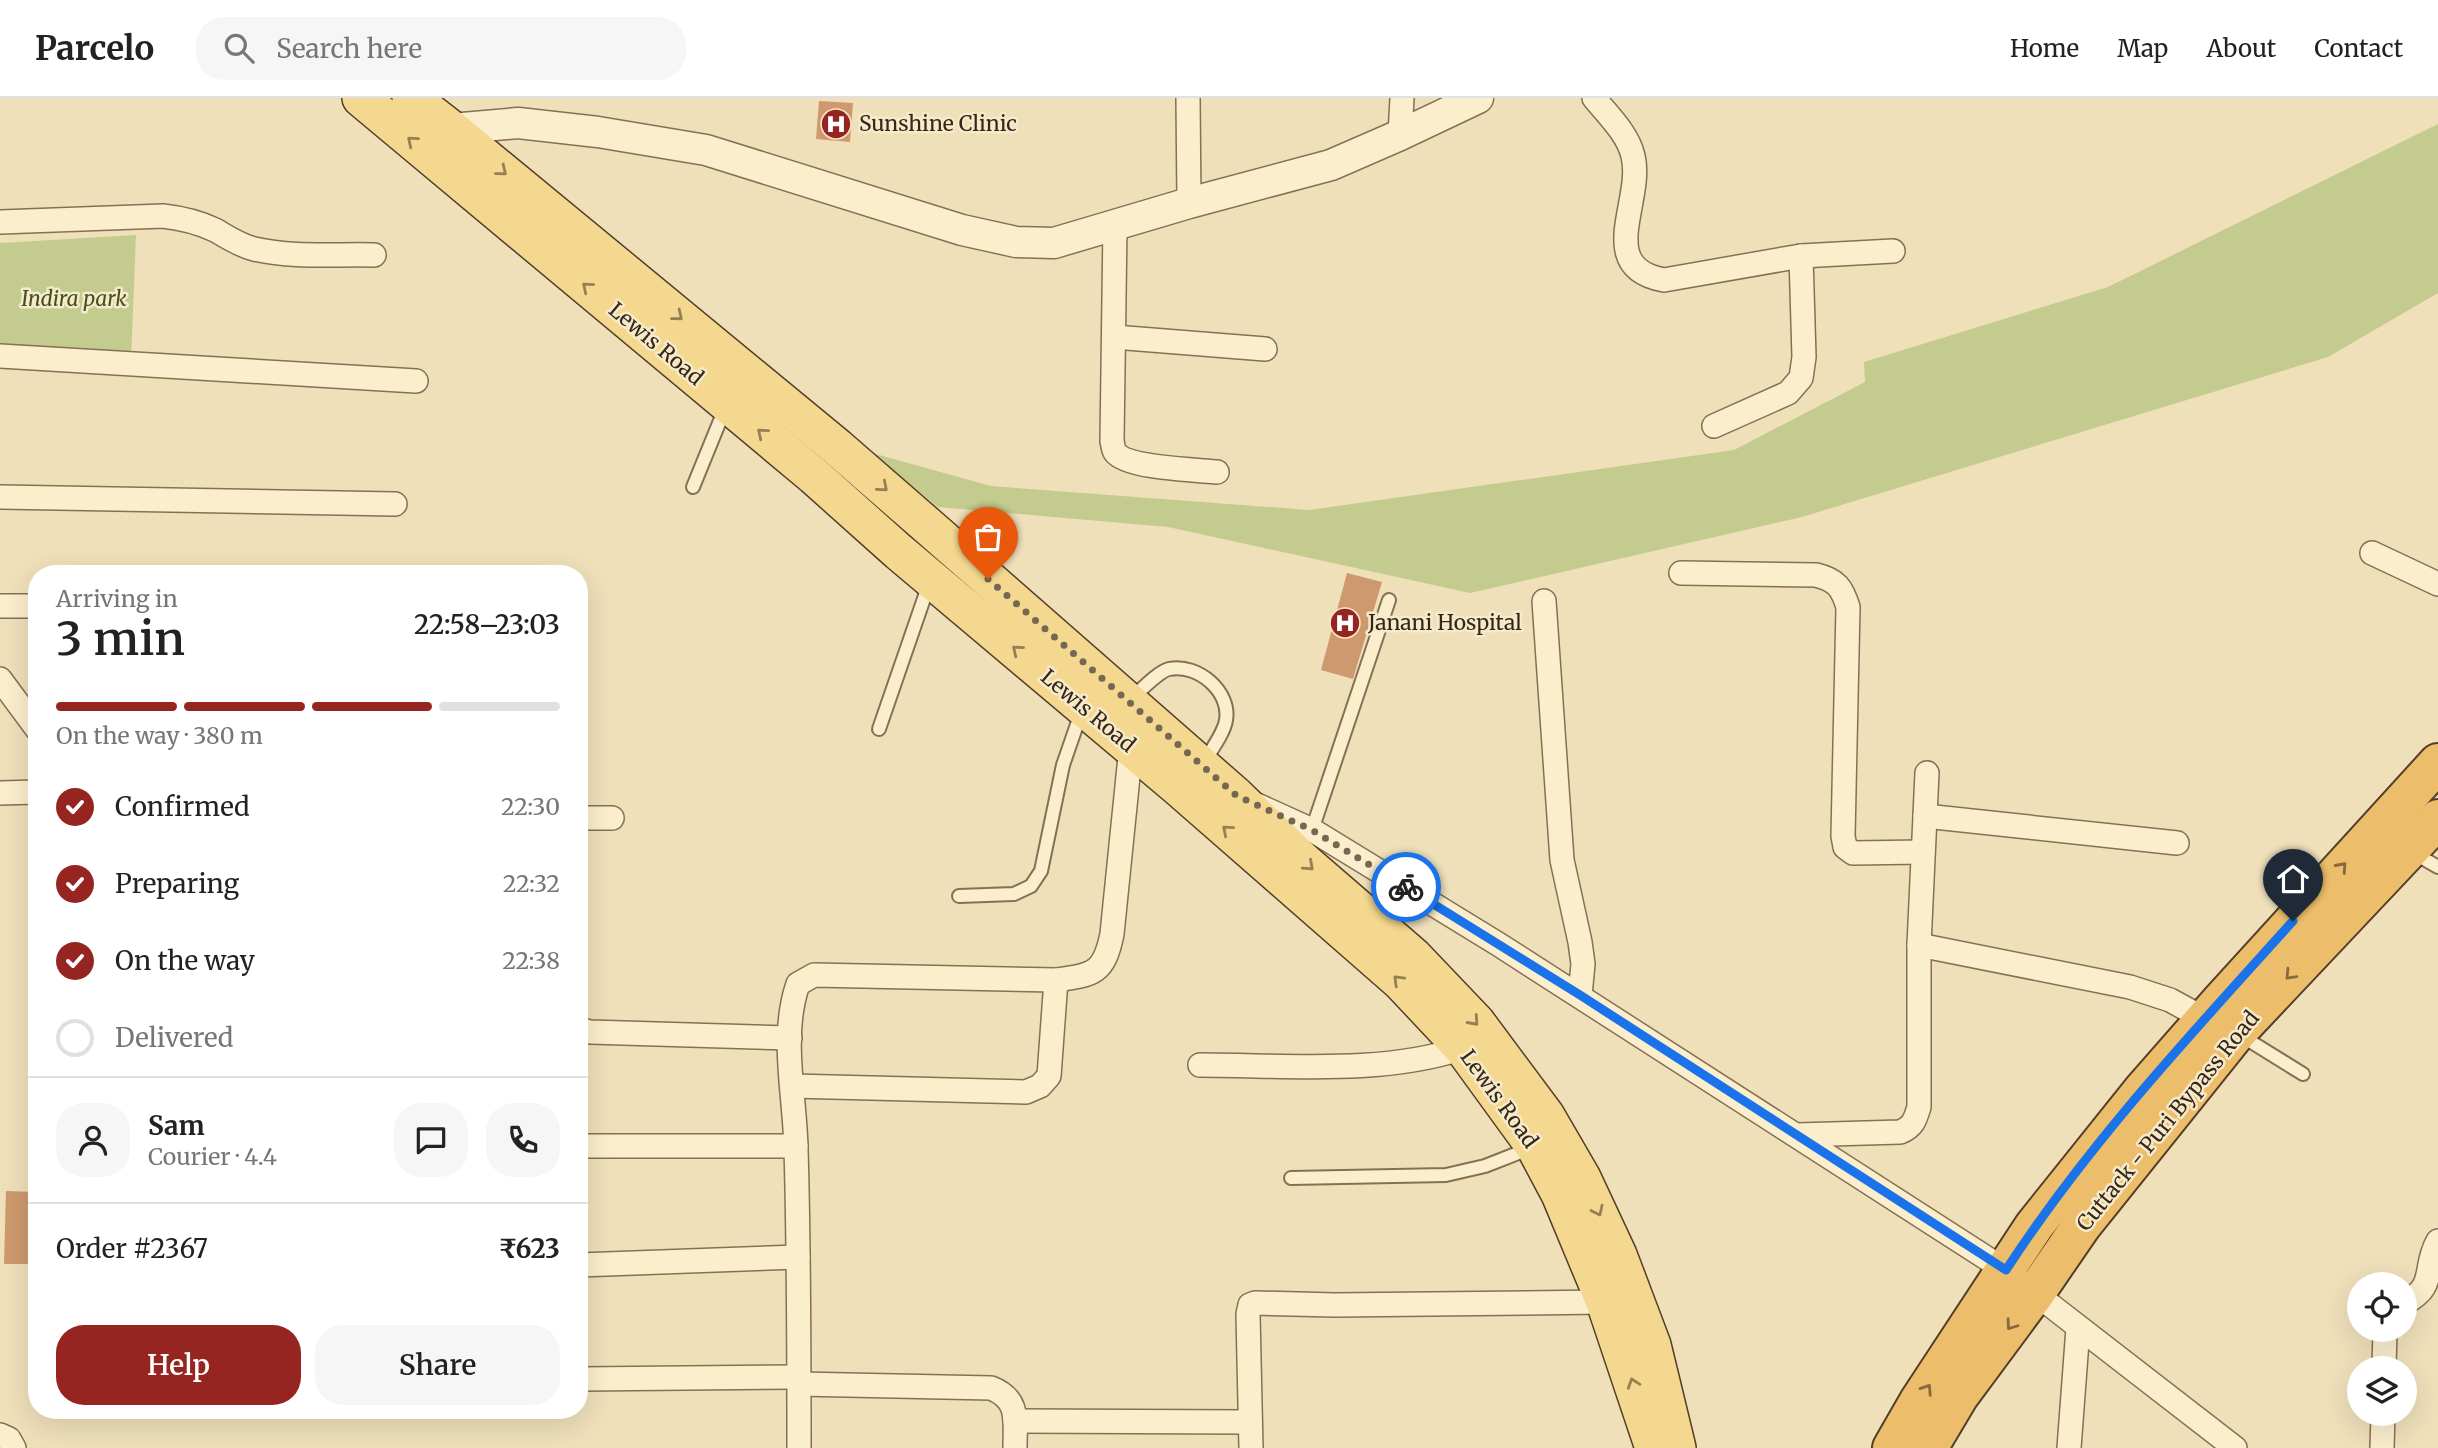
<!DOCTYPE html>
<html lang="en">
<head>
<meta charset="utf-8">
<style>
  body { margin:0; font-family:Merriweather,serif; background:#f6f6f6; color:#222; height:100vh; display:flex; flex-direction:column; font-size:26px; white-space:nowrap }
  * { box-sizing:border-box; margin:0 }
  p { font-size:23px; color:#767676 }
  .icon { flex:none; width:38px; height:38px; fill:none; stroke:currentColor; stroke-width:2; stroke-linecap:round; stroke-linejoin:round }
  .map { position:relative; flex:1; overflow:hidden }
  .sheet { position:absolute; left:28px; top:467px; width:560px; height:854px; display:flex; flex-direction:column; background:#fff; border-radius:28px; box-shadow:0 7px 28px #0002 }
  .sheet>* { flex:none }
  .tools { position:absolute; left:2347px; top:1174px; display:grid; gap:14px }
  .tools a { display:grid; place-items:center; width:70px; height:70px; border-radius:50%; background:#fff; box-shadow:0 7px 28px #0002; font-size:35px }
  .pin { position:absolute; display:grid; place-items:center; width:60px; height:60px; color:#fff; margin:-72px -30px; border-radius:50% 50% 50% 0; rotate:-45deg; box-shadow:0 0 7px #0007 }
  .pin .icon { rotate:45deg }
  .courier { position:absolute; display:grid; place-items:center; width:70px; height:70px; margin:-35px; border:5px solid #1a73e8; border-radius:50%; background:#fff; color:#222; box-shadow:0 2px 9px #0007 }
  .headline em { font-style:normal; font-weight:600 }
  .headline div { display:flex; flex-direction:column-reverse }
  .headline { display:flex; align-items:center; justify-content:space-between; height:119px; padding:0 28px }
  h1 { font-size:46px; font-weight:600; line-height:52px }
  .bar { display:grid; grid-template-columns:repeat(4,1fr); gap:10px 7px; align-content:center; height:84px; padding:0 28px }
  .bar i { height:9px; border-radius:5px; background:#e0e0e0 }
  .bar .on { background:#962522 }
  .bar p { grid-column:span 4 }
  .line { display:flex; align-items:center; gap:18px; padding:0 28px; border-top:2px solid #e0e0e0 }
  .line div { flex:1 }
  .round { display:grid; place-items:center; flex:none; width:74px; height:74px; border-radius:28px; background:#f6f6f6 }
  ol { padding:0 28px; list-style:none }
  li { display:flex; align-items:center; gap:21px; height:77px }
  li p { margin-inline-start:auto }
  li .icon { padding:7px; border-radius:50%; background:#962522; color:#fff; stroke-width:4 }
  li:last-child { color:#767676 }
  li i { width:38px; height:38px; border:4px solid #e0e0e0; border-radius:50% }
  .button { display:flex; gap:14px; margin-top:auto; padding:14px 28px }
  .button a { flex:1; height:80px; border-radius:28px; background:#962522; color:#fff; font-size:28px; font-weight:600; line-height:80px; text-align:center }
  .button a+a { background:#f6f6f6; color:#222 }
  header { display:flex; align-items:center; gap:42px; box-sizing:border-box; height:98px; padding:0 35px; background:#fff; border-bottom:2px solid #e0e0e0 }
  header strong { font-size:33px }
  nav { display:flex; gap:38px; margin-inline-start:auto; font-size:24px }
  .search { width:490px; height:63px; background:#f6f6f6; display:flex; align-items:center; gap:18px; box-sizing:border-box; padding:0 24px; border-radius:28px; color:#767676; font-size:26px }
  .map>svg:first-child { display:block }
</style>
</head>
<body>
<header>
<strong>Parcelo</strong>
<div class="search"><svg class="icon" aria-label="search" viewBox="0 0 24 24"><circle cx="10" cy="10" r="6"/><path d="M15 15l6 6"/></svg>Search here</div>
<nav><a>Home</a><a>Map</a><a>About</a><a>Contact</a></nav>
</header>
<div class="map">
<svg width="2438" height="1350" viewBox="0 0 2438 1350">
  <rect width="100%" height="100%" fill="#efe0ba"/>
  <!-- green -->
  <g fill="#c3cc8e">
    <polygon points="2438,26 2438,195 2328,259 1802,419 1470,495 1168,429 938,409 872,355 991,388 1309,412 1734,352 1865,284 1864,264 2108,189"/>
    <polygon points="136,137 131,263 0,258 0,145"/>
  </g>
  <!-- building -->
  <g fill="#ce996e">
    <polygon points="819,3 853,5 850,44 816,41"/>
    <polygon points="1347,475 1382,484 1353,581 1321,572"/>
    <polygon points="6,1093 37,1094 37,1166 4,1166"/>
  </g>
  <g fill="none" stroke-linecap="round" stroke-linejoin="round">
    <!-- service casing -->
    <g stroke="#867054" stroke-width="16">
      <g id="service">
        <polyline points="693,389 726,308"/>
        <path d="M1130 602C1139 594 1159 573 1169 571 1198 565 1231 594 1226 622 1224 636 1210 653 1203 666"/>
        <polyline points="879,631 929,486"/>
        <polyline points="1312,732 1389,502"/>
        <polyline points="2412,754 2438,769"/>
        <polyline points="959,798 1014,796 1031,788 1041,773 1063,667 1082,612"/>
        <polyline points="2240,937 2303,976"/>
        <polyline points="1291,1080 1446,1077 1485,1068 1531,1050"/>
      </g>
    </g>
    <!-- minor casing -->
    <g stroke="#867054" stroke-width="26">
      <g id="minor">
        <polyline points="1188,0 1189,105"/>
        <path d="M1594 0C1608 17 1628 36 1633 58 1644 103 1594 169 1664 182L1801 158 1893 153"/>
        <polyline points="1400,37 1402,0"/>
        <path d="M0 124 163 118C181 120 198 124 215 132 229 140 239 147 254 151 292 160 335 156 374 157"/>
        <path d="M1115 127 1112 343C1113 347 1113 351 1115 354 1126 370 1197 372 1217 374"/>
        <polyline points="1114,239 1265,251"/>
        <polyline points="0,258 416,283"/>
        <polyline points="1714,328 1788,295 1801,280 1804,259 1801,158"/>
        <polyline points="0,399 395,406"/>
        <polyline points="2372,455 2438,486"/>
        <path d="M1681 475 1816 477C1837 482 1842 490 1848 509L1843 738 1845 749 1853 755 1923 754"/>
        <polyline points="1544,503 1562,762 1580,844 1583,866 1580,897"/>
        <polyline points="0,508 37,508"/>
        <polyline points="0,581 37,631"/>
        <polyline points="0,695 37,694"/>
        <polyline points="1257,707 1312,732 1498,846 2005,1172 2235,1350"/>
        <polyline points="1925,718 2177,745"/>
        <polyline points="579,720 612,720"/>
        <polyline points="1919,847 2130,889 2170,902 2205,921"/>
        <polyline points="579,931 590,934 790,940"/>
        <path d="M1200 967C1287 967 1380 977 1463 950"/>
        <polyline points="792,988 1026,994 1040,988 1049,978 1056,882"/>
        <path d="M1797 1037 1900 1034C1913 1029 1915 1022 1919 1009V847L1927 675"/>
        <polyline points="579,1048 796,1048"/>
        <polyline points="579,1167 798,1159"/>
        <path d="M2404 1205C2438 1188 2422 1171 2438 1143"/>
        <polyline points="2384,1270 2385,1232"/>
        <polyline points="581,1281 799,1279"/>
        <path d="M799 1286 991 1290C1020 1301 1015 1323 1015 1350"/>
        <polyline points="1015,1323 1250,1324"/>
        <polyline points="0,1337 9,1341 14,1350"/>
        <path d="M799 1350C799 1250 799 1150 796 1051 795 997 780 938 798 886L814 877 1056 882C1093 877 1104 876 1112 836L1131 649"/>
        <polyline points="1251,1350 1248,1216 1250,1207 1255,1205 1335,1207 1605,1204"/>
        <polyline points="2069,1350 2078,1230"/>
        <polyline points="2382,1350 2383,1316"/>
      </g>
    </g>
    <!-- tertiary casing -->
    <g stroke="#867054" stroke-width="33">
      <polyline id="tertiary" points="451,31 518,25 598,34 706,52 962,132 1016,144 1054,145 1189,105 1331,67 1400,37 1478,0"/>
    </g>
    <!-- primary casing -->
    <g stroke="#533e29" stroke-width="40">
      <g id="primary">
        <polyline points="361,0 814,378 899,454 1178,689 1401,884 1463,950 1535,1049 1560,1096 1605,1204 1654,1350"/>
        <polyline points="411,0 451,31 837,349 929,429 1236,698 1303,763 1414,859 1476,924 1546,1018 1582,1080 1618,1157 1652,1247 1677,1350"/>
      </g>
    </g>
    <!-- trunk casing -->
    <g stroke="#533e29" stroke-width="42">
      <g id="trunk">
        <polyline points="1892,1350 1919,1303 2034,1128 2142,993 2221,903 2438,665"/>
        <polyline points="1928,1350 1959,1298 2036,1194 2082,1127 2236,935 2438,721"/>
      </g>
    </g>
    <!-- service -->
    <use href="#service" stroke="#faeecd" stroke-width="12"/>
    <!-- minor -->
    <use href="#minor" stroke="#faeecd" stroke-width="23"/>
    <!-- tertiary -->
    <use href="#tertiary" stroke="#faeecd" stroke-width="30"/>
    <!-- primary -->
    <use href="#primary" stroke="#f5d88f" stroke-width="37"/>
    <!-- trunk -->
    <use href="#trunk" stroke="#ecbd6a" stroke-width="38"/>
  </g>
  <!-- one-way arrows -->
  <defs><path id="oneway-chevron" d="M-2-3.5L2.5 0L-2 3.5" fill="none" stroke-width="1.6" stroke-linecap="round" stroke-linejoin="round" transform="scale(1.75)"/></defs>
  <g stroke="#948054">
    <use href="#oneway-chevron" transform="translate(412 43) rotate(-140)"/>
    <use href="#oneway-chevron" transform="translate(502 73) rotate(39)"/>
    <use href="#oneway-chevron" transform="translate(587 189) rotate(-140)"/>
    <use href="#oneway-chevron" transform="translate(678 218) rotate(39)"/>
    <use href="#oneway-chevron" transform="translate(762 335) rotate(-140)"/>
    <use href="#oneway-chevron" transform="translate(883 389) rotate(41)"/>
    <use href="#oneway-chevron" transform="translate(1017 552) rotate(-140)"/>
    <use href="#oneway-chevron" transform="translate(1227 732) rotate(-139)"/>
    <use href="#oneway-chevron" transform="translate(1309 768) rotate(42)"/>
    <use href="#oneway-chevron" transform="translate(1398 882) rotate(-136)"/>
    <use href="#oneway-chevron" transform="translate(1474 923) rotate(48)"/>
    <use href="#oneway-chevron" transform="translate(1598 1113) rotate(65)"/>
    <use href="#oneway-chevron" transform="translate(1633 1285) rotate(-109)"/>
  </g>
  <g stroke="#876a3e">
    <use href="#oneway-chevron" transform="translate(2342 769) rotate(-48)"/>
    <use href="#oneway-chevron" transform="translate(2290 877) rotate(133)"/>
    <use href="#oneway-chevron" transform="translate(2011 1227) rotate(126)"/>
    <use href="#oneway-chevron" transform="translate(1927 1291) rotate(-57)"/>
  </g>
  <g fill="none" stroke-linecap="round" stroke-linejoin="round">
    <!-- done -->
    <polyline stroke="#756852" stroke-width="7" stroke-dasharray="0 12.6" points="988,481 1237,698 1312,732 1406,789"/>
    <!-- route -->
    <path stroke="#1a73e8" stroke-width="9" d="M1406 789 1580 897 2006 1172C2088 1046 2192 935 2293 823"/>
  </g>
  <!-- icons -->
  <defs>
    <g id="hospital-disc" transform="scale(1.575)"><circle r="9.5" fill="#962522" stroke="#f6eaca"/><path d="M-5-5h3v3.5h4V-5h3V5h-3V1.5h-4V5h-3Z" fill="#fff"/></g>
  </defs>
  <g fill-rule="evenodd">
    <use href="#hospital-disc" x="836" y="26"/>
    <use href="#hospital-disc" x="1345" y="525"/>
  </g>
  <g text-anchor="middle" stroke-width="5" stroke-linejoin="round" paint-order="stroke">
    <!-- poi labels -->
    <g font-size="21" fill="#34271a" stroke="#f6eaca" text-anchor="start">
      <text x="859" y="33">Sunshine Clinic</text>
      <text x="1368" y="532">Janani Hospital</text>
    </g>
    <!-- park labels -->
    <g font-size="21" font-style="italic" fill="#435120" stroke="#f6eaca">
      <text x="74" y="208">Indira park</text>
    </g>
    <!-- street labels -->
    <g font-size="21" fill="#34271a" stroke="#f6eaca">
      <text transform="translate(656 246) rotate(40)" y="7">Lewis Road</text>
      <text transform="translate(1088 613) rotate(40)" y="7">Lewis Road</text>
      <text transform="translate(1499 1001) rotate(54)" y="7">Lewis Road</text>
      <text transform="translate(2168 1023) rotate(-51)" y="7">Cuttack - Puri Bypass Road</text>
    </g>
  </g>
</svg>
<div class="tools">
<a><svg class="icon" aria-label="locate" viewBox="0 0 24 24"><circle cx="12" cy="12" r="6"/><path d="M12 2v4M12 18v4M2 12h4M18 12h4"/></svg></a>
<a><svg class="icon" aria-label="layers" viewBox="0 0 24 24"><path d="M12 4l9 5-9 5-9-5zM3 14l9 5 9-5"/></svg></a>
</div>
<div class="pin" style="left:988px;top:481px;background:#ea580c"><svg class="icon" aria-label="bag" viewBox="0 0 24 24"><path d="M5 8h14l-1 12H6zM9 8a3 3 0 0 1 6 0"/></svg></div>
<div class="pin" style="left:2293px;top:823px;background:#1f2937"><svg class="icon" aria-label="home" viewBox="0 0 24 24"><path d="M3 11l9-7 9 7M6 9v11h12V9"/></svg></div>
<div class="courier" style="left:1406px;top:789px"><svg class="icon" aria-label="bike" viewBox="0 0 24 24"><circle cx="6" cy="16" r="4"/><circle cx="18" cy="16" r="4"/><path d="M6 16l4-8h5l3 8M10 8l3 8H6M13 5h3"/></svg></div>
<section class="sheet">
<div class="headline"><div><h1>3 min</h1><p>Arriving in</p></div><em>22:58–23:03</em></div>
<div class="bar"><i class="on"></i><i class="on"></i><i class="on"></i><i></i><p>On the way · 380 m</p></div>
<ol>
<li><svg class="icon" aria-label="check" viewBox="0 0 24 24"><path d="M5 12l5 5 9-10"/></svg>Confirmed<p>22:30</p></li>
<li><svg class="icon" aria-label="check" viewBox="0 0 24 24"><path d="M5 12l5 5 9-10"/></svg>Preparing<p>22:32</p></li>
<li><svg class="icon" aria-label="check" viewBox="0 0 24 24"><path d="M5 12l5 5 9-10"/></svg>On the way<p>22:38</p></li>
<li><i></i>Delivered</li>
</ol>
<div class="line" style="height:126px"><a class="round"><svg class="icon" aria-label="person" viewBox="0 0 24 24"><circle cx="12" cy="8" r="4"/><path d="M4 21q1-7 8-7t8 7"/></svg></a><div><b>Sam</b><p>Courier · 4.4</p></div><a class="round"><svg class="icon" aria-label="chat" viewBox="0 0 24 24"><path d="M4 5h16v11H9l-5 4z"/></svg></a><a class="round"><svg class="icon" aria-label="phone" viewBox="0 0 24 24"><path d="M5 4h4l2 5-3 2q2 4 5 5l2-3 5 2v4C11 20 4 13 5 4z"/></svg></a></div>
<div class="line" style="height:91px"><div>Order #2367</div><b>₹623</b></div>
<div class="button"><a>Help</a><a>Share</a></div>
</section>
</div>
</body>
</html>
